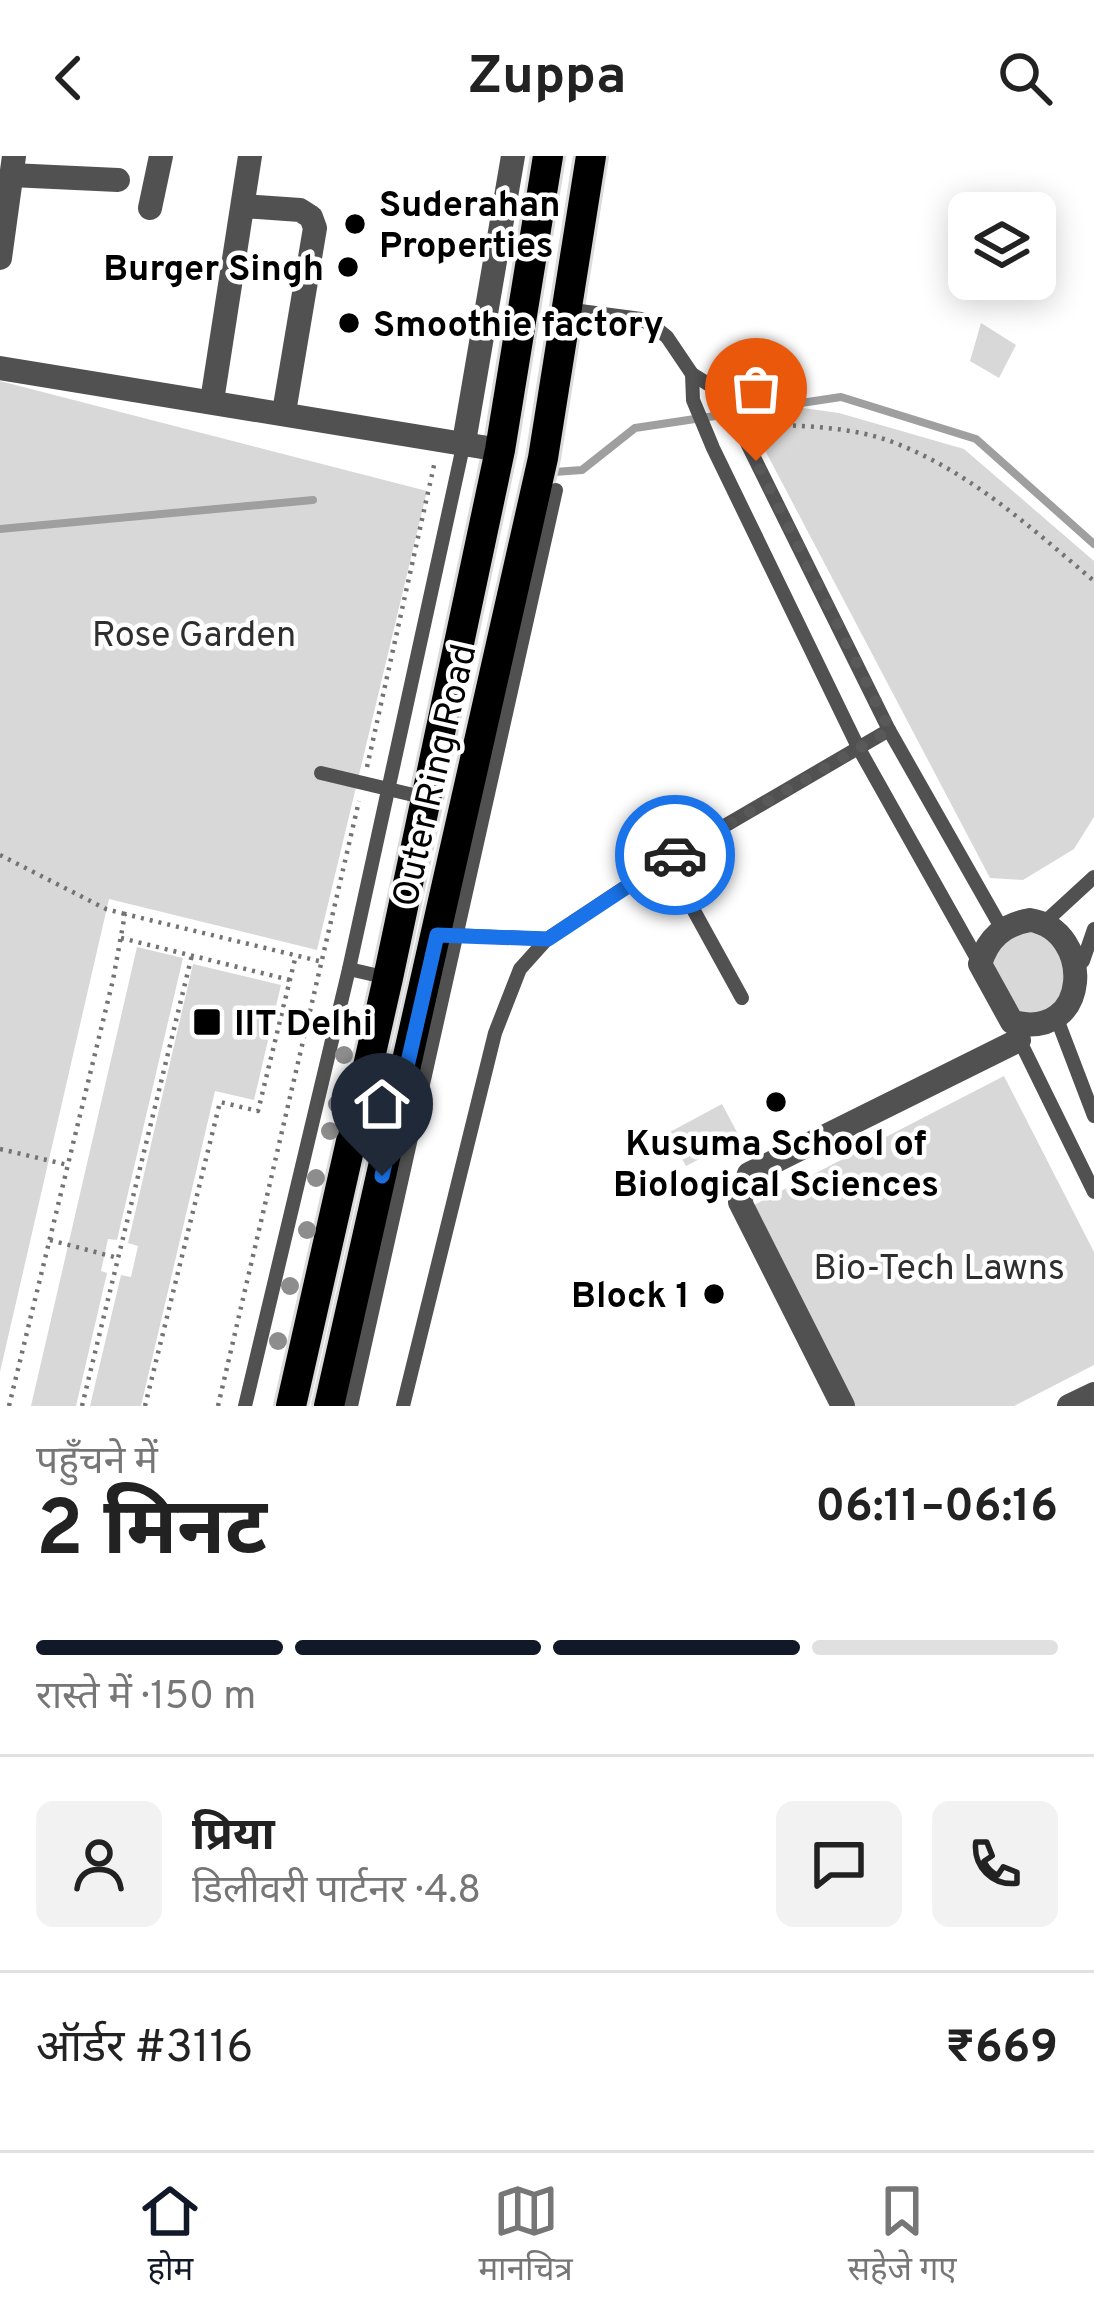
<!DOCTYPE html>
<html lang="hi">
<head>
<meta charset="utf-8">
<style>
  body { margin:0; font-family:Overpass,"Noto Sans Devanagari",sans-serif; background:#f2f2f2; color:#222; height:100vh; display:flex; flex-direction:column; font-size:45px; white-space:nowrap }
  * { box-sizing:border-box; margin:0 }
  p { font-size:39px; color:#767676 }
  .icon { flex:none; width:66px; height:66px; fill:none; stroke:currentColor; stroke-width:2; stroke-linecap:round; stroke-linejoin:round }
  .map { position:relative; height:1250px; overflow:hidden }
  .details { display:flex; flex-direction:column; background:#fff; flex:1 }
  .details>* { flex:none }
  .buttons { position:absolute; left:948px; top:36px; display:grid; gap:24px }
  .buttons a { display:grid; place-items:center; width:108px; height:108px; border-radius:18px; background:#fff; box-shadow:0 6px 30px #0003; font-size:60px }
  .pin { position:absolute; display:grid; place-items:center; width:102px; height:102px; color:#fff; margin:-123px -51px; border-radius:50% 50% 50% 0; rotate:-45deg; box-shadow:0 0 12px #0007 }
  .pin .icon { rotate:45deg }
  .courier { position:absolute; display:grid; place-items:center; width:120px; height:120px; margin:-60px; border:9px solid #1a73e8; border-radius:50%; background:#fff; color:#222; box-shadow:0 3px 15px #0007 }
  .overview em { font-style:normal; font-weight:700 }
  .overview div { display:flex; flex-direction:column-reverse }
  .overview { display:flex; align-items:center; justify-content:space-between; height:204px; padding:0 36px }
  h1 { font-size:78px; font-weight:700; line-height:90px }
  .bar { display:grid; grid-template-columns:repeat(4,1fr); gap:18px 12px; align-content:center; height:144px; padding:0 36px }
  .bar i { height:15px; border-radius:9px; background:#e0e0e0 }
  .bar .on { background:#111827 }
  .bar p { grid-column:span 4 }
  .line { display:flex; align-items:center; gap:30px; padding:0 36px; border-top:3px solid #e0e0e0 }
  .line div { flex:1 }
  .round { display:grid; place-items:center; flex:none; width:126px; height:126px; border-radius:18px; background:#f2f2f2 }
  header { display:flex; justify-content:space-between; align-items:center; height:156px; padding:0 36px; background:#fff; font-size:54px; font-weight:700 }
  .dock { display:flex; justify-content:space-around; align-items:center; height:168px; border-top:3px solid #e0e0e0; background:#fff; font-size:33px; color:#767676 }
  .dock a { display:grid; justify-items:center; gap:6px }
  .dock .on { color:#111827 }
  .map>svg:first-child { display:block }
</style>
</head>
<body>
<header><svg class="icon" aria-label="back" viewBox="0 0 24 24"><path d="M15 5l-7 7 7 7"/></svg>Zuppa<svg class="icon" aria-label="search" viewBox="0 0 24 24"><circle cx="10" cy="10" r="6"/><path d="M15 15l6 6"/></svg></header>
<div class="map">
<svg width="1094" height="1250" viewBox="0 0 1094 1250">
  <rect width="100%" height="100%" fill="#fff"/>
  <!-- green -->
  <g fill="#d8d8d8">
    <polygon points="981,167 1016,189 999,222 970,205"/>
    <polygon points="0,225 427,335 317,794 109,743 0,1216"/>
    <polygon points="738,243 839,257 964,293 1094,405 1094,661 1074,693 1023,724 990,722"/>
    <polygon points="1023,776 1039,776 1066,792 1061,851 1016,860 990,808 1008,782"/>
    <polygon points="137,791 183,802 117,1084 108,1083 101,1115 107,1117 76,1250 31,1250"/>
    <polygon points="193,808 281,829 254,944 215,935 141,1250 90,1250 121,1119 131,1121 138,1090 128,1087"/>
    <polygon points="1004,920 1094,1096 1094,1209 1014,1250 852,1250 750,1051"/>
    <polygon points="722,948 740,982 686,1010 668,977"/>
  </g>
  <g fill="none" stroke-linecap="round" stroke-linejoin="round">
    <!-- stream -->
    <g stroke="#9f9f9f" stroke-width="8">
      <polyline points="554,316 582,314 635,272 841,241 976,283 1094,388"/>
      <polyline points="0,373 313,344"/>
    </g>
    <!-- primary casing -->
    <g stroke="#dbdbdb" stroke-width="36">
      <g id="primary">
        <polyline points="291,1250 388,822 500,294 548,0"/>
        <polyline points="329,1250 543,302 591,0"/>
      </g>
    </g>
    <!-- path -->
    <g stroke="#737373" stroke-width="4.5" stroke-dasharray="3 6" stroke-linecap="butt">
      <path d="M757 268C800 270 845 270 887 284 966 312 1030 371 1094 425"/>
      <polyline points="367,611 435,305"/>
      <polyline points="0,699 106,753 125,758"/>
      <polyline points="121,782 290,824"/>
      <polyline points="0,993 68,1009"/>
      <polyline points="50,1084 118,1102"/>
      <polyline points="9,1250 113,824 125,758 323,806"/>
      <polyline points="82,1250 192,799"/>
      <polyline points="145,1250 220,946 258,955 296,799"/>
      <polyline points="218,1250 359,645"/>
    </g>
    <!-- lane -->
    <g stroke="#515151" stroke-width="14">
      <polyline points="565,153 641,163 656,172 667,181 692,218 716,233 737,267 889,574 1002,773"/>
      <polyline points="692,218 693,244 713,292 858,591 980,808"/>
      <polyline points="321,617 426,642"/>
      <polyline points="666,704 742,842"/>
      <polyline points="1045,766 1094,721"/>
      <polyline points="451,779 547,783"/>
      <polyline points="1083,805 1094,773"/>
      <polyline points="349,813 388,822"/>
      <polyline points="1057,863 1094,960"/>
      <polyline points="1017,879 1094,1036"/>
      <polyline points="245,1250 349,813 464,286"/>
      <polyline points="351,1250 556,334"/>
      <polyline points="403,1250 495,877 520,813 547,783 666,704 889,574"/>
    </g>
    <!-- street -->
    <g stroke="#515151" stroke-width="24">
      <polyline points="11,19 118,24"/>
      <polyline points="243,50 300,54 311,61 315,72 284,256"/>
      <polyline points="150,52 161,0"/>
      <polyline points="0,102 14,0"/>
      <polyline points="0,212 500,294"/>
      <polyline points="212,245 250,0"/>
      <polyline points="464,286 513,0"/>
      <path d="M1030 764C1094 774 1092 886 1012 866L980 808C988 782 1003 769 1030 764Z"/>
      <polyline points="843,1250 740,1046 749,1018 1019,884"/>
      <polyline points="1069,1250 1094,1238"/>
    </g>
    <!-- primary -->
    <use href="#primary" stroke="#000" stroke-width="30"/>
  </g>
  <!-- trees -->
  <g fill="#8d8d8d">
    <circle cx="352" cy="864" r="9"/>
    <circle cx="344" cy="899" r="9"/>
    <circle cx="337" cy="948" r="9"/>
    <circle cx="330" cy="975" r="9"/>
    <circle cx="316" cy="1022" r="9"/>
    <circle cx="307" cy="1074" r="9"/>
    <circle cx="290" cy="1130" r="9"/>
    <circle cx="278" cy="1185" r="9"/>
  </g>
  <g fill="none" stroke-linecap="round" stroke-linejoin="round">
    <!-- done -->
    <polyline stroke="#595959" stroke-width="12" stroke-dasharray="0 21.6" points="675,699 890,574 756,305"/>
    <!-- route -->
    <polyline stroke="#1a73e8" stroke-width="15" points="382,1020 437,779 548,783 675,699"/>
  </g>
  <!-- markers -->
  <g fill="#000" stroke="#fff" stroke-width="4.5">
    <circle cx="355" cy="68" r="12"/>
    <circle cx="348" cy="111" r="12"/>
    <circle cx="349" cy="167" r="12"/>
    <rect x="192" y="851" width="30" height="30" rx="6"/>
    <circle cx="776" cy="946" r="12"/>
    <circle cx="714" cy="1138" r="12"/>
  </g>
  <g text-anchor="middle" stroke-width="9" stroke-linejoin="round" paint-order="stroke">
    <!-- poi labels -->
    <g font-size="36" font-weight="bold" fill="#000" stroke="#fff" text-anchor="start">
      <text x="379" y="60">Suderahan<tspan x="379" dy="41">Properties</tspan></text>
      <text x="324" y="124" text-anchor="end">Burger Singh</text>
      <text x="373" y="180">Smoothie factory</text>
      <text x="234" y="879">IIT Delhi</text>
      <text x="776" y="999" text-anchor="middle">Kusuma School of<tspan x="776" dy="41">Biological Sciences</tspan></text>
      <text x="690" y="1151" text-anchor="end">Block 1</text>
    </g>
    <!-- park labels -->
    <g font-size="36" fill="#2f2f2f" stroke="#fff">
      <text x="194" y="490">Rose Garden</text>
      <text x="939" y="1123">Bio-Tech Lawns</text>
    </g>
    <!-- street labels -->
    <g font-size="36" fill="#000" stroke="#fff">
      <text transform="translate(433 619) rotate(-77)" y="13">Outer Ring Road</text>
    </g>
  </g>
</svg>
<div class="buttons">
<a><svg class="icon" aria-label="layers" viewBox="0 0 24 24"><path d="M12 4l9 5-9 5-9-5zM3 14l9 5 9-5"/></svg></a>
</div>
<div class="pin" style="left:756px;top:305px;background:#ea580c"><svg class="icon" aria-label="bag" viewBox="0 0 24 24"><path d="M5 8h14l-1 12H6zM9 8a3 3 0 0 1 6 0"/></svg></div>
<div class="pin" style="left:382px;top:1020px;background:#1f2937"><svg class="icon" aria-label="home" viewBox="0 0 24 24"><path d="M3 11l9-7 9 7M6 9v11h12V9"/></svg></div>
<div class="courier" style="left:675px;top:699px"><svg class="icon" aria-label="car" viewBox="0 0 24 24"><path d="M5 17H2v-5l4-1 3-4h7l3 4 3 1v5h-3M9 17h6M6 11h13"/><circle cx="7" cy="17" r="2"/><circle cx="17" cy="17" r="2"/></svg></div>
</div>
<section class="details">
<div class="overview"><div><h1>2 मिनट</h1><p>पहुँचने में</p></div><em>06:11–06:16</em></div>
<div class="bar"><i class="on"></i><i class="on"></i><i class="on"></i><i></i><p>रास्ते में · 150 m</p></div>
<div class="line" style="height:216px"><a class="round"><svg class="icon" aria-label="person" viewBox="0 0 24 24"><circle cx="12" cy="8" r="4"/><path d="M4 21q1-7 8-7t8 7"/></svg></a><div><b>प्रिया</b><p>डिलीवरी पार्टनर · 4.8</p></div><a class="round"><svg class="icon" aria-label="chat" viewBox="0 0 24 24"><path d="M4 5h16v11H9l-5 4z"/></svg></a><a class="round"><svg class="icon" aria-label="phone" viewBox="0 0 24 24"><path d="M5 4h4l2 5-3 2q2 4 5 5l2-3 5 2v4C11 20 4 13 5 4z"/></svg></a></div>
<div class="line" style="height:156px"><div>ऑर्डर #3116</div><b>₹669</b></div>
</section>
<nav class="dock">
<a class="on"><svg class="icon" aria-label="home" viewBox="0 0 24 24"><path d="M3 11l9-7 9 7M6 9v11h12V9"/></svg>होम</a>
<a><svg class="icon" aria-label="map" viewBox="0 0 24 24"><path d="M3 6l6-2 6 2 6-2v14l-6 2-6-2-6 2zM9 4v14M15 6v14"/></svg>मानचित्र</a>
<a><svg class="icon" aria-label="saved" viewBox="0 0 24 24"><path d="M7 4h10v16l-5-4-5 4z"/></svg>सहेजे गए</a>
</nav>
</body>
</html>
